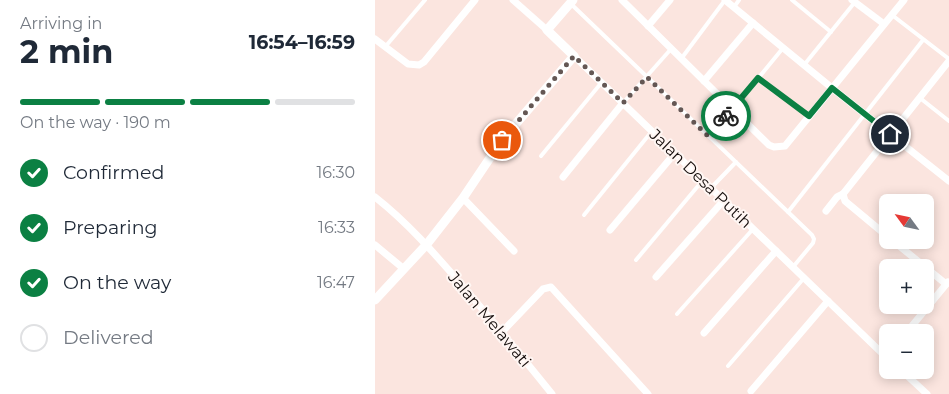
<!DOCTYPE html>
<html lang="en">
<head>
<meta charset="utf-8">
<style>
  body { margin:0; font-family:Montserrat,sans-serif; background:#f6f6f7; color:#1f2937; height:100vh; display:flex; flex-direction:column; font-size:19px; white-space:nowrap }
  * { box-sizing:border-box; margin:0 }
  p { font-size:16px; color:#747a83 }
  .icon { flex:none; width:28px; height:28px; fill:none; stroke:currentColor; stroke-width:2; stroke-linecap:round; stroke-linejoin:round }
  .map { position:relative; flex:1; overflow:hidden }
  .drawer { display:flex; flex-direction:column; background:#fff; width:375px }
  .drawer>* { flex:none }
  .needle { width:32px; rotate:303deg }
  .fabs { position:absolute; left:504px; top:194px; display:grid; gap:10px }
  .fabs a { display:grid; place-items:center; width:55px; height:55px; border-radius:8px; background:#fff; box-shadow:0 2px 12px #0003; font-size:25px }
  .pin { position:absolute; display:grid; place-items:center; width:42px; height:42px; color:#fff; margin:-21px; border:2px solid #fff; border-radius:50%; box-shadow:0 1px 5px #0007 }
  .courier { position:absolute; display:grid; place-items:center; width:50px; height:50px; margin:-25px; border:4px solid #0b8043; border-radius:50%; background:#fff; color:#222; box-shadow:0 1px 6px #0007 }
  .headline em { font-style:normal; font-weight:700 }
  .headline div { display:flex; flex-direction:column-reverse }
  .headline { display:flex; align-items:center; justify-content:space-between; height:85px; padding:0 20px }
  h1 { font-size:32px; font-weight:700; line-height:38px }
  .bar { display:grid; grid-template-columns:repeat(4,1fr); gap:8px 5px; align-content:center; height:60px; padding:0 20px }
  .bar i { height:6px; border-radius:4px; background:#e0e1e3 }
  .bar .selected { background:#0b8043 }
  .bar p { grid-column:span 4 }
  ol { padding:0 20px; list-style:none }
  li { display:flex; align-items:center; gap:15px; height:55px }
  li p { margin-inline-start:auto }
  li .icon { padding:5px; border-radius:50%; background:#0b8043; color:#fff; stroke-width:4 }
  li:last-child { color:#747a83 }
  li i { width:28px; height:28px; border:2px solid #e0e1e3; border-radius:50% }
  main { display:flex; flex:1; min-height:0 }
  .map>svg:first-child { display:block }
</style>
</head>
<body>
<main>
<section class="drawer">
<div class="headline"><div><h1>2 min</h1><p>Arriving in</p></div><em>16:54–16:59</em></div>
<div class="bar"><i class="selected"></i><i class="selected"></i><i class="selected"></i><i></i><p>On the way · 190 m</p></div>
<ol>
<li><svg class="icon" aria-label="check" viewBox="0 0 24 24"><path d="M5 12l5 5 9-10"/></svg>Confirmed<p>16:30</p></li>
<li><svg class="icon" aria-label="check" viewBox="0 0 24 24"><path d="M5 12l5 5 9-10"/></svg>Preparing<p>16:33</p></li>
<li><svg class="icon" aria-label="check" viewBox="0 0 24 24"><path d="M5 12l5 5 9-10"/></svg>On the way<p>16:47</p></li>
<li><i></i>Delivered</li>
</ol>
</section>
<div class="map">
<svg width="574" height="394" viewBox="0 0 574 394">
  <rect width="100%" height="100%" fill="#fbe5df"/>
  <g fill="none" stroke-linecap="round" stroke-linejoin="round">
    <!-- service -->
    <g stroke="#fff" stroke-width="4">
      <polyline points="417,0 456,32"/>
      <polyline points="195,3 437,235 439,239 438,243 418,267"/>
      <polyline points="359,7 364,0"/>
      <polyline points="517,15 574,59"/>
      <polyline points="10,47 50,0"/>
      <polyline points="306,59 350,0"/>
      <polyline points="429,65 480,2"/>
      <polyline points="383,78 434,116"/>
      <polyline points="545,98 574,121"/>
      <polyline points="248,103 296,49"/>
      <polyline points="332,135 358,109 408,48"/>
      <polyline points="166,156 227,82"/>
      <polyline points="336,188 361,162"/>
      <polyline points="413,212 548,40"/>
      <polyline points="209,215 277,131"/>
      <polyline points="261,260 328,180"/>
      <polyline points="302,314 378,229"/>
      <polyline points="353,366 429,278"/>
    </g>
    <!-- minor -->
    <g stroke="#fff" stroke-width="7">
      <polyline points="138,0 172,30"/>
      <polyline points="247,0 394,145 399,147 410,146 529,0"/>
      <polyline points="350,0 457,88 574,181"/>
      <polyline points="477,0 509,24"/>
      <polyline points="273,26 295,0"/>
      <polyline points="0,39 33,64 44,65 49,62 100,0"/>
      <polyline points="199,56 512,358"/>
      <polyline points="329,81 378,23"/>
      <polyline points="188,177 248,103"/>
      <path d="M0 197C32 222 59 253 86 284 117 320 147 357 177 394"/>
      <polyline points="88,198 139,251"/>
      <polyline points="451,211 462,197 468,194"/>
      <polyline points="235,230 300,153"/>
      <polyline points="512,236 470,201 468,194 574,61"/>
      <polyline points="517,240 571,284"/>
      <polyline points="0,245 29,269"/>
      <polyline points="281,277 349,200"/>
      <polyline points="127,332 168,289 176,287 273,394"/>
      <polyline points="532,332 573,282"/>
      <polyline points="329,333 401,251"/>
      <polyline points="526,370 552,394"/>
      <polyline points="376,391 453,301"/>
    </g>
    <!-- tertiary -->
    <polyline stroke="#fff" stroke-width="9" points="0,300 52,244 88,198 127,140 199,56 172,30 198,0"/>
  </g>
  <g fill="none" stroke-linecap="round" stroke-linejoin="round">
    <!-- done -->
    <polyline stroke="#645754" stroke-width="5" stroke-dasharray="0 9" points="127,140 199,56 248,103 272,77 332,135 351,116"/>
    <!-- route -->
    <polyline stroke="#0b8043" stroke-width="6" points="351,116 383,78 434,116 457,88 515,134"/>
  </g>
  <g text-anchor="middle" stroke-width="4" stroke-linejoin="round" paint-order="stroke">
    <!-- street labels -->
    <g font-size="16" fill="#120b09" stroke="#fff6f3">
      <text transform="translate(326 178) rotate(44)" y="6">Jalan Desa Putih</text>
      <text transform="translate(115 319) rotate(50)" y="6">Jalan Melawati</text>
    </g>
  </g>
</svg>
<div class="fabs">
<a><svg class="needle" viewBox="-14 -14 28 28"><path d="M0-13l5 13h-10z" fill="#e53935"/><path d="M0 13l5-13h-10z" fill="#747a83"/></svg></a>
<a>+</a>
<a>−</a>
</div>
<div class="pin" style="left:127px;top:140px;background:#ea580c"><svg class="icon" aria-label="bag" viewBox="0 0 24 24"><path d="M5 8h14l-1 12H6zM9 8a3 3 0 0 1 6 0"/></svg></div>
<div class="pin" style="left:515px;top:134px;background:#1f2937"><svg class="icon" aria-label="home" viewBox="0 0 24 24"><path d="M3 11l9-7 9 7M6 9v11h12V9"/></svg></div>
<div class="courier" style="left:351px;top:116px"><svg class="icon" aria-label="bike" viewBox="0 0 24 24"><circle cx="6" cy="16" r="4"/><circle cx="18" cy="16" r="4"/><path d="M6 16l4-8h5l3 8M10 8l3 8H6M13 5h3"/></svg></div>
</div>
</main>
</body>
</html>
